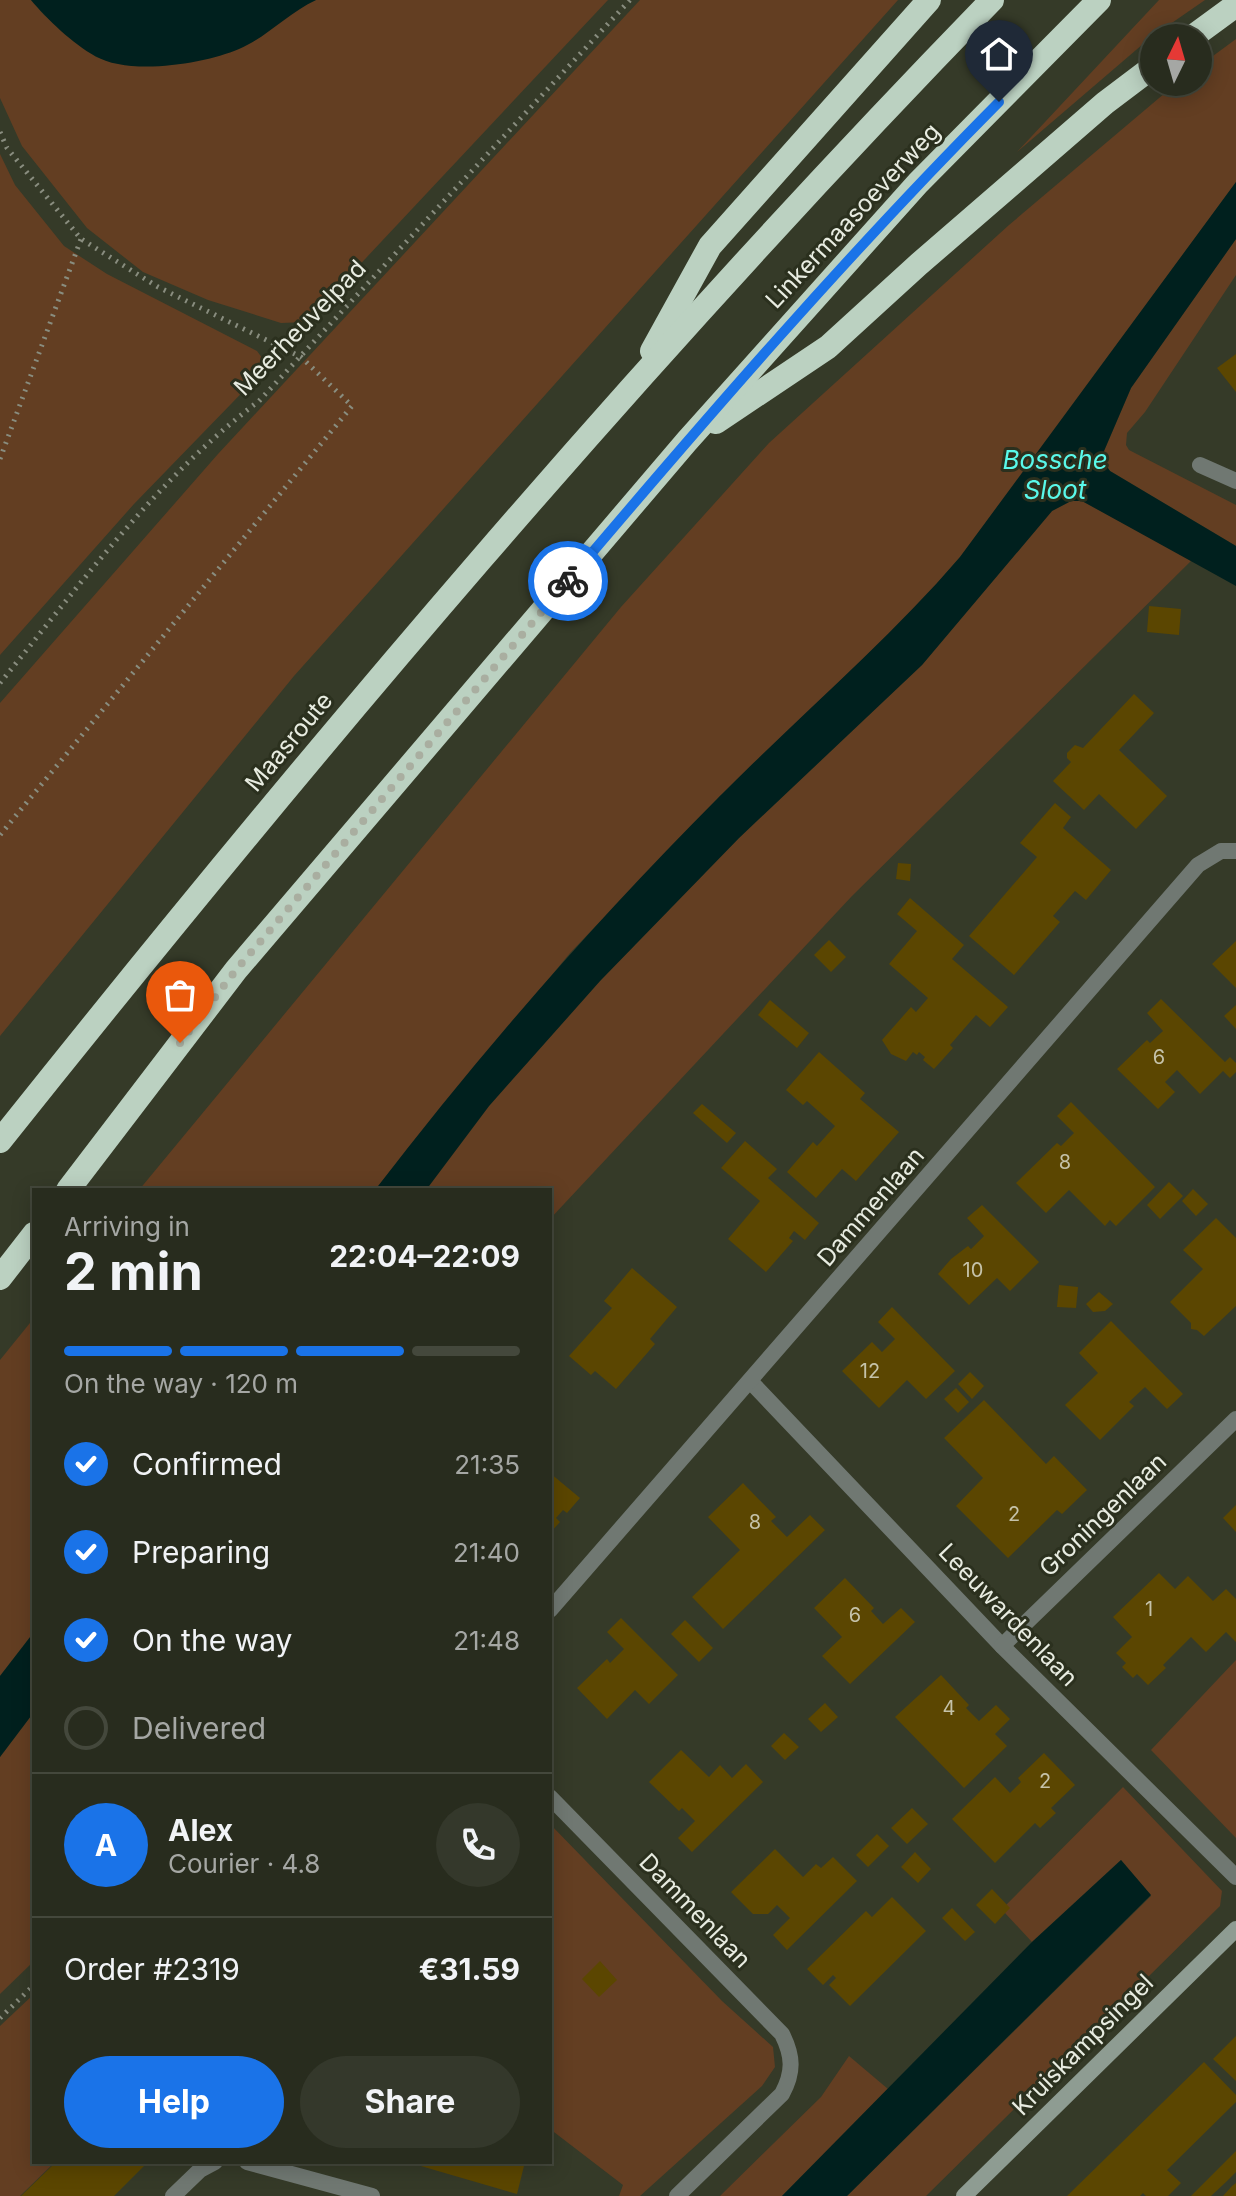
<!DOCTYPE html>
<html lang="en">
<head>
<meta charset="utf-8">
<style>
  body { margin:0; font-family:Inter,sans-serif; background:#34382b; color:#f1f3f6; height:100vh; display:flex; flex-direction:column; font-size:30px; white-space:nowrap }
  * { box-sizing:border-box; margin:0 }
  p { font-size:26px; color:#a5a7a4 }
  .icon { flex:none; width:44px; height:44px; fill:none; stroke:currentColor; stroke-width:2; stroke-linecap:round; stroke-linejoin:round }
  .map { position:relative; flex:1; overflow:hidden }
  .details { position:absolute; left:32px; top:1188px; width:520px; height:976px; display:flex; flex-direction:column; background:#282c1e; border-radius:0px; box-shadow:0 4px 20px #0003,0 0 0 2px #44483c }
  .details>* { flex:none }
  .needle { width:52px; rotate:5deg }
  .tools { position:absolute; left:1140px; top:24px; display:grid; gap:16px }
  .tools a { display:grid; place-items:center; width:72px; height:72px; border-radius:50%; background:#282c1e; box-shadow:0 4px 20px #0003,0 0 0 2px #44483c; font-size:40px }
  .pin { position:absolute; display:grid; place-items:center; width:68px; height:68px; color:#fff; margin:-82px -34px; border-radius:50% 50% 50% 0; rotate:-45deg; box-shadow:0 0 8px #0007 }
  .pin .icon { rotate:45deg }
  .courier { position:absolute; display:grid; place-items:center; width:80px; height:80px; margin:-40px; border:6px solid #1a73e8; border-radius:50%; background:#fff; color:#222; box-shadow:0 2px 10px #0007 }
  .overview em { font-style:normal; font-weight:700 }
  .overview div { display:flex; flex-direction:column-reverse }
  .overview { display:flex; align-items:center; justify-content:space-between; height:136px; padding:0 32px }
  h1 { font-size:52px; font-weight:700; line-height:60px }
  .bar { display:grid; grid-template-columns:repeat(4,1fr); gap:12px 8px; align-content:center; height:96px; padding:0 32px }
  .bar i { height:10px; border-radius:6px; background:#44483c }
  .bar .on { background:#1a73e8 }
  .bar p { grid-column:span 4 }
  .line { display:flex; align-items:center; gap:20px; padding:0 32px; border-top:2px solid #44483c }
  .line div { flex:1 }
  .round { display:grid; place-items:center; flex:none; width:84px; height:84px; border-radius:42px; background:#34382b }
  ol { padding:0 32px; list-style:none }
  li { display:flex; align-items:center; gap:24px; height:88px }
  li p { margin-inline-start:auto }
  li .icon { padding:8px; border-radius:50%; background:#1a73e8; color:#fff; stroke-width:4 }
  li:last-child { color:#a5a7a4 }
  li i { width:44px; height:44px; border:4px solid #44483c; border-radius:50% }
  .cta { display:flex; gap:16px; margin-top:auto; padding:16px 32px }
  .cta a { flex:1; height:92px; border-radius:48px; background:#1a73e8; color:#fff; font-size:32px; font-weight:700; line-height:92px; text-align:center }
  .cta a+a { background:#34382b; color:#f1f3f6 }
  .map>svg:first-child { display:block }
</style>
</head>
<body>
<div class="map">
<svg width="1236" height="2196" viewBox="0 0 1236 2196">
  <rect width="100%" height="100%" fill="#353a28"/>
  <!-- green -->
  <g fill="#633e22">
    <polygon points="0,0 31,0 44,15 96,57 131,66 178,64 316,0 608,0 306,322 281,323 208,300 143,272 87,228 22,146 0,98"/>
    <polygon points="640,0 898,0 294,676 0,1036 0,703 218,454"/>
    <polygon points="1159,0 1205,0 1150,38 1017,152"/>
    <polygon points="1236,39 1236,182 1025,471 960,557 917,607 719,797 570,953 375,1190 139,1190 621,607 769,443 1009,225 1178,82 1198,82 1198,67"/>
    <polygon points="0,154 15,185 64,246 107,274 257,351 268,366 134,504 0,655"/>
    <polygon points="1236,239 1236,275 1145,412 1127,433 1126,445 1129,450 1236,505 1236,546 1110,471 1101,458 1131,388"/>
    <polygon points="1071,501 1082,501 1192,560 852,896 550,1219 550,1190 426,1190 489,1106 600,981 739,838 922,665 1052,511"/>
    <polygon points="34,1318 34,1632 0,1676 0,1360"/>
    <polygon points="1236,1660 1236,1838 1151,1750"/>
    <polygon points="34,1712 34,1961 0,1994 0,1757"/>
    <polygon points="1123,1787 1222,1891 1220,1906 926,2196 847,2196 1151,1896 1121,1860 1032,1942 1005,1913 1006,1905"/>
    <polygon points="550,1824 722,2001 773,2047 775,2067 762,2086 640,2196 619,2196 623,2185 550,2129"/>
    <polygon points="34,1994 34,2162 55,2162 20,2196 0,2196 0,2026"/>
    <polygon points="849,2056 888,2089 782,2196 720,2196 821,2097"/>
  </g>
  <!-- water -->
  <g fill="#00201e">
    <path d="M31 0H316C288 13 266 38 239 49 204 64 129 76 95 56 73 44 47 19 31 0Z"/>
    <path d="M1236 182V239L1131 388 1101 458 1110 471 1236 546V586L1082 501H1071L1052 511 922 665 739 838 600 981 489 1106 426 1190H375C481 1052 596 920 719 797 799 716 886 643 960 557Z"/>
    <polygon points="34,1632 34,1712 0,1757 0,1676"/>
    <polygon points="1121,1860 1151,1895 847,2196 782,2196 1032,1942"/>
  </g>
  <!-- building -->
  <g fill="#5b4601">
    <polygon points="1236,354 1236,392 1217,368"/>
    <polygon points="1149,606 1181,609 1179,635 1147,632"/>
    <polygon points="1134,694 1154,713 1119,750 1167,796 1136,829 1099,794 1084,810 1053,781 1071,762 1067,758 1067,753 1075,745 1083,748"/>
    <polygon points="1055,803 1071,817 1063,828 1111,870 1086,900 1075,891 1053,916 1060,922 1014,975 969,936 1037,857 1020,843"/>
    <polygon points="898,863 911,864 910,881 896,879"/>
    <polygon points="910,898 964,945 952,959 1008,1007 990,1027 976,1015 950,1045 953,1048 934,1069 923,1060 925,1057 919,1052 917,1055 913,1052 906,1061 891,1054 882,1040 911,1007 916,1012 928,998 889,964 917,931 897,914"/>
    <polygon points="829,940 846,957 831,972 814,955"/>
    <polygon points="1236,941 1236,988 1212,964"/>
    <polygon points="1161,999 1225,1062 1230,1057 1236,1063 1236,1072 1230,1078 1223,1071 1200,1094 1177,1070 1165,1082 1175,1092 1158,1109 1117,1069 1147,1040 1150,1043 1163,1031 1147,1013"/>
    <polygon points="770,1000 809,1033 797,1048 758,1015"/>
    <polygon points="1236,1005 1236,1029 1224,1016"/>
    <polygon points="819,1052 865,1093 860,1099 899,1132 856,1181 842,1169 816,1198 787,1172 813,1142 817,1146 835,1126 807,1101 803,1105 786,1090"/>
    <polygon points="1071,1102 1155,1187 1116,1226 1110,1220 1105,1226 1069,1190 1046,1213 1016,1183 1057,1143 1061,1146 1074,1133 1057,1116"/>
    <polygon points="702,1104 736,1133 727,1143 693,1113"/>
    <polygon points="745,1141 777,1169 768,1178 819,1223 805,1240 794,1231 789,1238 793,1241 766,1272 728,1239 760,1201 721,1168"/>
    <polygon points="1169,1182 1183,1196 1160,1219 1147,1205"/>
    <polygon points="1193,1189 1208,1204 1196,1216 1182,1201"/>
    <polygon points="982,1205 1039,1262 1010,1291 997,1278 969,1305 938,1274 951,1259 968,1246 971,1249 984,1236 967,1218"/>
    <polygon points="1216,1218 1236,1238 1236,1306 1204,1336 1197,1330 1191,1329 1191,1323 1170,1302 1203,1269 1183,1250"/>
    <polygon points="632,1268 677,1307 650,1339 655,1344 616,1389 595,1371 591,1375 569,1356 612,1308 604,1301"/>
    <polygon points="1059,1285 1078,1287 1076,1308 1057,1307"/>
    <polygon points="1099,1292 1113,1304 1105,1311 1093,1312 1086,1304"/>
    <polygon points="892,1307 955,1371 926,1399 907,1380 879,1408 842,1371 872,1342 882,1352 895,1339 878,1322"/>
    <polygon points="1111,1321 1183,1394 1167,1409 1145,1387 1129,1402 1134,1406 1100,1440 1065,1405 1098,1373 1079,1353"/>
    <polygon points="970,1372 984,1386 972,1399 958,1384"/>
    <polygon points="956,1388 969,1402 958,1413 944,1399"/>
    <polygon points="984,1400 1046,1464 1054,1456 1087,1490 1062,1514 1057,1510 1008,1558 956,1506 983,1478 944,1438"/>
    <polygon points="550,1473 580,1498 567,1513 563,1510 556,1518 560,1522 550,1533"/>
    <polygon points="743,1483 776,1517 771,1521 787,1537 810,1515 825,1530 723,1629 692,1597 740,1550 708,1517"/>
    <polygon points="1236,1505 1236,1532 1223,1518"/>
    <polygon points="1159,1573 1175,1589 1188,1576 1213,1601 1226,1589 1236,1599 1236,1642 1226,1632 1206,1652 1191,1637 1163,1665 1166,1668 1148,1685 1137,1674 1133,1678 1122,1667 1126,1663 1116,1653 1132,1637 1113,1617"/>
    <polygon points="845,1578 874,1608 871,1611 883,1624 901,1608 915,1622 850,1684 822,1656 842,1637 814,1608"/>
    <polygon points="621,1618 678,1675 649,1704 635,1690 607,1719 577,1688 607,1659 610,1663 624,1649 607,1632"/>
    <polygon points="685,1620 713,1648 699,1662 671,1634"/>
    <polygon points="941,1675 969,1705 966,1708 979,1721 996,1705 1010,1719 995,1734 1007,1746 964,1788 895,1717"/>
    <polygon points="825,1703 838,1717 821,1732 808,1719"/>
    <polygon points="784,1733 799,1747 785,1760 771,1746"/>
    <polygon points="681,1750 709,1777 720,1765 732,1778 746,1764 763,1782 692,1852 678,1838 695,1821 682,1808 679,1811 649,1782"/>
    <polygon points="1044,1753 1075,1785 1051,1808 1056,1813 1040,1828 1035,1823 995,1863 952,1819 995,1777 1010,1793 1021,1782 1018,1778"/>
    <polygon points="912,1808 928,1824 907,1844 891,1828"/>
    <polygon points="877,1834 889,1846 868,1867 856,1855"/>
    <polygon points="775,1849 803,1877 816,1864 821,1868 833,1857 857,1881 787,1950 773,1935 790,1918 777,1905 768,1914 753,1914 731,1892"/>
    <polygon points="915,1852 931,1869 918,1883 901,1867"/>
    <polygon points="992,1889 1010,1908 995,1924 976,1905"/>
    <polygon points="892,1897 926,1931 850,2006 829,1985 836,1978 833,1975 823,1985 807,1969 866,1911 872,1917"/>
    <polygon points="952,1908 975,1932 965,1941 942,1918"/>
    <polygon points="600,1961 617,1980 599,1997 582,1979"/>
    <polygon points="1236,2036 1236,2081 1213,2059"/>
    <polygon points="1204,2062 1236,2095 1236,2102 1167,2170 1181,2183 1168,2196 1146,2196 1143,2193 1140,2196 1067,2196"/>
    <polygon points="1236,2151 1236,2172 1226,2182 1211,2196 1191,2196"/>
    <polygon points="56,2162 148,2162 114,2196 21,2196"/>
    <polygon points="407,2162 525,2162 517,2194"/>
    <polygon points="1236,2183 1236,2196 1223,2196 1232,2186"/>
  </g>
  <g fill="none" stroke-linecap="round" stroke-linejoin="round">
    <!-- path -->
    <g stroke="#898d7f" stroke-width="5" stroke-dasharray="2 6" stroke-linecap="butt">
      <polyline points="0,132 7,148 81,239 158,287 301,357 352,406 0,835"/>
      <polyline points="0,459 81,239"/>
      <path d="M0 683C80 585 157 478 259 401L630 0"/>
      <polyline points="0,2018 34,1985"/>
    </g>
    <!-- street -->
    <g stroke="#707872" stroke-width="16">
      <polyline points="1200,465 1236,481"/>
      <polyline points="751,1382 1002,1646 1236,1877"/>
      <polyline points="550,1610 1198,865 1221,851 1236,851"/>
      <polyline points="1002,1646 1236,1419"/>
      <path d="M550 1797 782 2034C793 2056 794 2072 782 2094L677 2196"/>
      <polyline points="247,2162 372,2196"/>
      <polyline points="173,2196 200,2170 215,2162"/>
    </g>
    <!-- secondary -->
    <polyline stroke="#8e9c92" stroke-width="16" points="964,2196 1236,1929"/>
    <!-- highway -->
    <g stroke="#bbd1c1" stroke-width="24">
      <polyline points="1191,38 1236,5"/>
      <polyline points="652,351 710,246 929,0"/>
      <polyline points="716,422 828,347 919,264 1105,103 1154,66"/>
      <path d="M0 1141C314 747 640 362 992 0"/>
      <polyline points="68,1190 236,970 687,441 918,183 1099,0"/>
      <polyline points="0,1278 34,1234"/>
    </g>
  </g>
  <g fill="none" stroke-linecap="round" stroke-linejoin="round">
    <!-- done -->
    <polyline stroke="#a9aea0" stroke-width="8" stroke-dasharray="0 14.4" points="180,1043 236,970 568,581"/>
    <!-- route -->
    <path stroke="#1a73e8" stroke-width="10" d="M568 581C707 417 848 254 999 102"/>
  </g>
  <g text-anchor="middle" stroke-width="6" stroke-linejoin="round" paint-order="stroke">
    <!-- number labels -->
    <g font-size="20" fill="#c5c2a9">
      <text x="1159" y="1064">6</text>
      <text x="1065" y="1169">8</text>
      <text x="973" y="1277">10</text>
      <text x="870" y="1378">12</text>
      <text x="1014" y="1521">2</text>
      <text x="755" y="1529">8</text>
      <text x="1149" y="1616">1</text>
      <text x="855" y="1622">6</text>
      <text x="949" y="1715">4</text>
      <text x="1045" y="1788">2</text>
    </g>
    <!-- street labels -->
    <g font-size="24" fill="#e8ece1" stroke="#2b301e">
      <text transform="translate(853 216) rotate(-47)" y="8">Linkermaasoeverweg</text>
      <text transform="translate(300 328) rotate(-46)" y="8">Meerheuvelpad</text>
      <text transform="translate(289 742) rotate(-50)" y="8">Maasroute</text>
      <text transform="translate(871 1207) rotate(-49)" y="8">Dammenlaan</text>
      <text transform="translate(1103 1515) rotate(-44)" y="8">Groningenlaan</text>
      <text transform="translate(1008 1615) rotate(46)" y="8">Leeuwardenlaan</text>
      <text transform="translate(695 1911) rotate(46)" y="8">Dammenlaan</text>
      <text transform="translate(1083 2045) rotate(-45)" y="8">Kruiskampsingel</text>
    </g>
    <!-- water labels -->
    <g font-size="26" font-style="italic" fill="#59f8ea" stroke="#2b301e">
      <text x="1055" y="469">Bossche<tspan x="1055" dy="30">Sloot</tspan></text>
    </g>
  </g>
</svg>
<div class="tools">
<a><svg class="needle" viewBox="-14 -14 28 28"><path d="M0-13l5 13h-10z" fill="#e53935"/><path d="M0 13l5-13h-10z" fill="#a5a7a4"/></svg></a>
</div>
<div class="pin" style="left:180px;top:1043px;background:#ea580c"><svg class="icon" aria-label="bag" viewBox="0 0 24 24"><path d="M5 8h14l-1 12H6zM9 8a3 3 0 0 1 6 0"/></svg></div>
<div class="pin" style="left:999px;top:102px;background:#1f2937"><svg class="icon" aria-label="home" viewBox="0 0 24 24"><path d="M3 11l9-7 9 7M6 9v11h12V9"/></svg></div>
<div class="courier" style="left:568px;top:581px"><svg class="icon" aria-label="bike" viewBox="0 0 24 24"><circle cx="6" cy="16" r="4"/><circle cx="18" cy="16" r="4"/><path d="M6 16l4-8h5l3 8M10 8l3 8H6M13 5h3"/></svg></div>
<section class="details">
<div class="overview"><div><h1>2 min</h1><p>Arriving in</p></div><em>22:04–22:09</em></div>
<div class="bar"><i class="on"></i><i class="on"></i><i class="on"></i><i></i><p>On the way · 120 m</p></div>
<ol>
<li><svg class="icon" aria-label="check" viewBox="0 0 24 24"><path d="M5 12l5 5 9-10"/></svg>Confirmed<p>21:35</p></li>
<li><svg class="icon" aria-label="check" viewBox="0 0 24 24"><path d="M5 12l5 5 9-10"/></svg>Preparing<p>21:40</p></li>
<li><svg class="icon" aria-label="check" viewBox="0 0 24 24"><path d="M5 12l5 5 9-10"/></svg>On the way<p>21:48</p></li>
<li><i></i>Delivered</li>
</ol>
<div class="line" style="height:144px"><b class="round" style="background:#1a73e8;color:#fff">A</b><div><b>Alex</b><p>Courier · 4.8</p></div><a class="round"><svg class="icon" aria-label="phone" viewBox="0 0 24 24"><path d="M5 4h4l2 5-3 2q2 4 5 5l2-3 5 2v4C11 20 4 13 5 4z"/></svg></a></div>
<div class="line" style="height:104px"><div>Order #2319</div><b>€31.59</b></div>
<div class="cta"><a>Help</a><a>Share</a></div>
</section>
</div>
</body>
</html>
